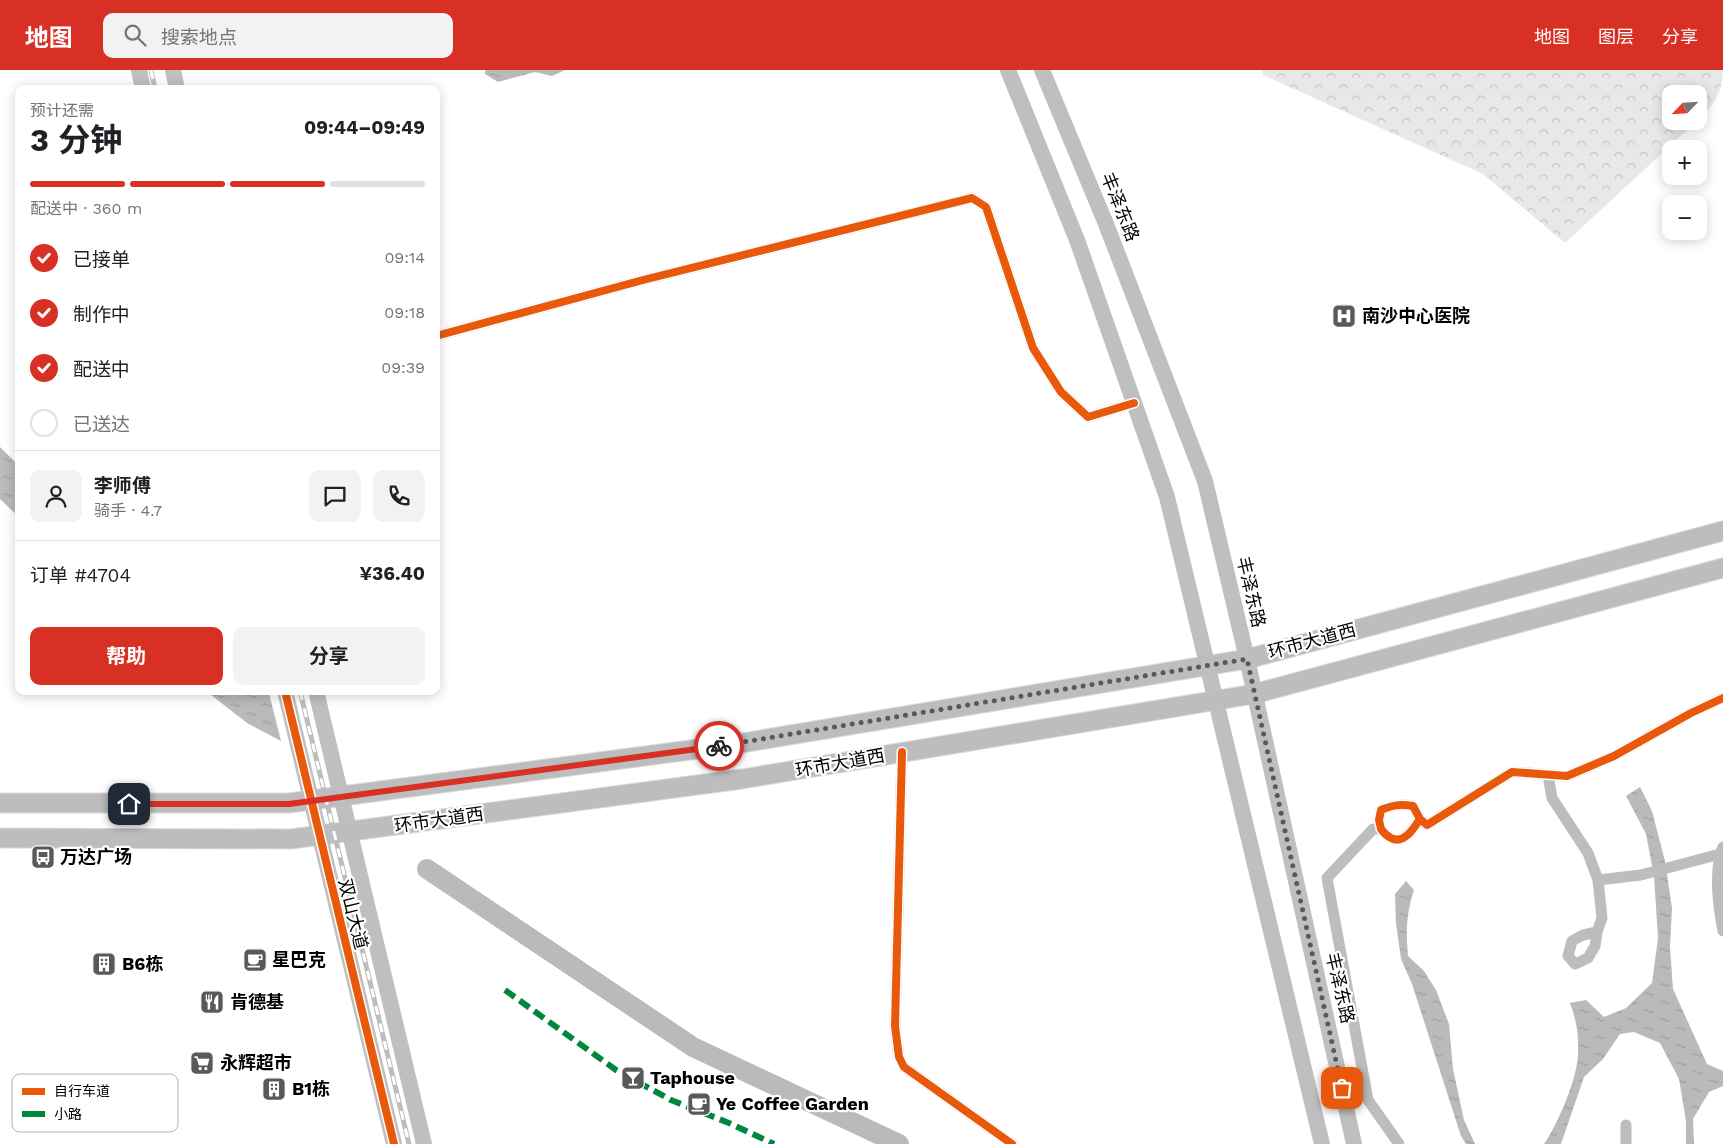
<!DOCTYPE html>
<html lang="zh">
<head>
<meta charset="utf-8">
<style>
  body { margin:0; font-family:"Work Sans","Noto Sans SC",sans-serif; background:#f2f2f2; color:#202124; height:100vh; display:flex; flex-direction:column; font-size:19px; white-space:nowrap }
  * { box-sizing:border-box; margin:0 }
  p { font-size:16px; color:#757577 }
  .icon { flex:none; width:28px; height:28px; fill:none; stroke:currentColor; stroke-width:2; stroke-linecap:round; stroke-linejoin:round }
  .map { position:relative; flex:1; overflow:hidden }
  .sheet { position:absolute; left:15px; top:15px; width:425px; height:610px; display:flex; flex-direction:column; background:#fff; border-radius:10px; box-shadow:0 2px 12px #0003 }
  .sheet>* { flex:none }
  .needle { width:32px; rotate:245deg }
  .buttons { position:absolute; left:1662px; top:15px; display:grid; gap:10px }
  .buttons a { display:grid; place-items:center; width:45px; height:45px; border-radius:10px; background:#fff; box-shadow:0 2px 12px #0003; font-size:25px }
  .pin { position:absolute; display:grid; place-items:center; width:42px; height:42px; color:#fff; margin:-21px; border-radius:10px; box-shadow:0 2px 8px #0006 }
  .courier { position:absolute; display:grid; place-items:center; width:50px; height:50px; margin:-25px; border:4px solid #d93025; border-radius:50%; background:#fff; color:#222; box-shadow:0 1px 6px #0007 }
  .headline em { font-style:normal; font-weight:700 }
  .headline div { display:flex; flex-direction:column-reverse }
  .headline { display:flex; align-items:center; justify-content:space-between; height:85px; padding:0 15px }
  h1 { font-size:32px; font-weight:700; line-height:38px }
  .bar { display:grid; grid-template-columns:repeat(4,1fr); gap:8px 5px; align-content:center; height:60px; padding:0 15px }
  .bar i { height:6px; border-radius:4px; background:#e0e0e0 }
  .bar .on { background:#d93025 }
  .bar p { grid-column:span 4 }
  .line { display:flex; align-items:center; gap:12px; padding:0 15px; border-top:1px solid #e0e0e0 }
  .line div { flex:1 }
  .round { display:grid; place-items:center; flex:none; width:52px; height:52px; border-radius:10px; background:#f2f2f2 }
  ol { padding:0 15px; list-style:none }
  li { display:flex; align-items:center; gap:15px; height:55px }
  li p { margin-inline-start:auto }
  li .icon { padding:5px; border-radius:50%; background:#d93025; color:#fff; stroke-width:4 }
  li:last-child { color:#757577 }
  li i { width:28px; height:28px; border:2px solid #e0e0e0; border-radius:50% }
  .action { display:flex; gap:10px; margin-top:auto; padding:10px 15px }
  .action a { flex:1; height:58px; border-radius:10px; background:#d93025; color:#fff; font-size:20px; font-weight:700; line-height:58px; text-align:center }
  .action a+a { background:#f2f2f2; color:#202124 }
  header { display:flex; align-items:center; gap:30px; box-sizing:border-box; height:70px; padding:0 25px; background:#d93025; color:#fff }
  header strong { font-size:24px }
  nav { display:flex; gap:28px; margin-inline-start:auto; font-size:18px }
  .search { width:350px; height:45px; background:#f2f2f2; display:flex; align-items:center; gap:12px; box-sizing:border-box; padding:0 18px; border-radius:10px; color:#757577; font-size:19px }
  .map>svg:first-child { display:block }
</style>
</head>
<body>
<header>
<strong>地图</strong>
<div class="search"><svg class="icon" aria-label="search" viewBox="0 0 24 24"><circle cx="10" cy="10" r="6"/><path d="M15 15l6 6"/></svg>搜索地点</div>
<nav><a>地图</a><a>图层</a><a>分享</a></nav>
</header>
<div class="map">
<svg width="1723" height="1074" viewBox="0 0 1723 1074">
  <defs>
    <pattern id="forest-crowns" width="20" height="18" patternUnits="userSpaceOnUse" patternTransform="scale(1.25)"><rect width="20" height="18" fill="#e8e8e8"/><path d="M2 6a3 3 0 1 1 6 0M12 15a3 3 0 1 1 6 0" fill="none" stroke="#c5c5c5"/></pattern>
    <pattern id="water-ripples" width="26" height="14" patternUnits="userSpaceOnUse" patternTransform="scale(1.25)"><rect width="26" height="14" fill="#bababa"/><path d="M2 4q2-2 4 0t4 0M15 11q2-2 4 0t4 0" fill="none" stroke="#9e9e9e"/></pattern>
  </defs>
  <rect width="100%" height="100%" fill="#fff"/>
  <!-- forest -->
  <path fill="url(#forest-crowns)" d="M1262 0H1723C1723 21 1714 36 1699 49V24H1671V51H1697L1565 173 1483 104 1263 5Z"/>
  <!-- water -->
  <g fill="url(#water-ripples)">
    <polygon points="485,0 565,0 552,6 535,2 498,12 485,4"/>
    <polygon points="0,377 19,396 19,447 0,429"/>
    <polygon points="206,621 266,621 269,623 281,671 247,653"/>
    <path d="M1640 717 1652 741 1665 791 1672 838 1670 877 1673 919 1707 994 1723 1001V1016L1709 1022 1693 1049 1694 1074H1686V1051L1679 1009 1660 973 1634 962 1620 964 1603 989 1584 1007 1561 1074H1544C1558 1054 1578 1007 1578 983 1579 965 1576 949 1570 933L1586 930 1604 947 1626 938 1652 913 1658 868 1654 806 1646 764 1626 726Z"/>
    <path d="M1406 811 1414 820C1406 845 1406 860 1408 886L1424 901 1436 920 1449 954 1453 999 1464 1050 1475 1074H1466L1461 1066 1412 914 1401 889 1396 853 1395 824Z"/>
  </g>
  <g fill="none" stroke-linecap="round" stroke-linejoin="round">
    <!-- river -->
    <polyline stroke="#bababa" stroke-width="20" points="427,799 693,977 899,1074"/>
    <!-- primary casing -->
    <g stroke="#dbdbdb" stroke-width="21">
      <g id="primary">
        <polyline points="0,733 289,733 736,674 1247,589 1723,461"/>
        <polyline points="0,768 291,769 742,709 1254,624 1723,498"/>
      </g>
    </g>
    <!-- street -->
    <g stroke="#bdbdbd" stroke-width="11">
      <polyline points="436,266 643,210 972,128 986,137 1033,278 1061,322 1088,347 1134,333"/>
      <polyline points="902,682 895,956 899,987 904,997 1012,1074"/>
      <polyline points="1548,705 1552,728 1588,783 1598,810 1602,848 1597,862 1595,876 1588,888 1575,894 1568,886 1572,871 1583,865 1597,862"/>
      <path d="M1420 749C1414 758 1404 775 1391 768 1387 766 1383 762 1381 759L1379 750 1381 740C1393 735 1400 734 1413 736L1420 749 1427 755 1512 702 1567 706 1614 686 1691 643 1723 628"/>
      <polyline points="1381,759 1373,759 1327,808 1368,1030 1399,1074"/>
      <path d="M1720 784C1715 810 1718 835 1723 861"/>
      <polyline points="1598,810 1641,805 1720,784 1723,777"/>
      <polyline points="1626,1055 1626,1074"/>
    </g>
    <!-- secondary -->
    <g stroke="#bfbfbf" stroke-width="16">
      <polyline points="139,0 143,19"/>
      <polyline points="173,0 177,19"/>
      <polyline points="1008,0 1077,170 1167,427 1322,1074"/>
      <polyline points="1042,0 1106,154 1205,411 1247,589 1354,1074"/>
      <polyline points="285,621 394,1074"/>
      <polyline points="316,621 424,1074"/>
    </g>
    <!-- primary -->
    <use href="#primary" stroke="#bdbdbd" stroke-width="19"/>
    <!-- rail casing -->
    <g stroke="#bdbdbd" stroke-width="5">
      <g id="rail">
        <polyline points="151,0 155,19"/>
        <polyline points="300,621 409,1074"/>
      </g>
    </g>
    <!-- rail -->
    <use href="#rail" stroke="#fff" stroke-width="3" stroke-dasharray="9" stroke-linecap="butt"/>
    <!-- quiet -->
    <polyline stroke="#00873e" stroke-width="6" stroke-dasharray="12 6" stroke-linecap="butt" points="505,920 616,1000 671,1030 729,1053 774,1074"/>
    <!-- cycleway casing -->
    <g stroke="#fff" stroke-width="11">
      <g id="cycleway">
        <polyline points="436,266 643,210 972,128 986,137 1033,278 1061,322 1088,347 1134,333"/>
        <polyline points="285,621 394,1074"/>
        <polyline points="902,682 895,956 899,987 904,997 1012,1074"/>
        <path d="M1420 749C1414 758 1404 775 1391 768 1387 766 1383 762 1381 759L1379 750 1381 740C1393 735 1400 734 1413 736L1420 749 1427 755 1512 702 1567 706 1614 686 1691 643 1723 628"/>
      </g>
    </g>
    <!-- cycleway -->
    <use href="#cycleway" stroke="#e8590c" stroke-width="8"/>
  </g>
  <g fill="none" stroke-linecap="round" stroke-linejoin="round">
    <!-- done -->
    <polyline stroke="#595959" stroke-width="5" stroke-dasharray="0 9" points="719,676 1247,589 1342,1018"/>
    <!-- route -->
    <polyline stroke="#d93025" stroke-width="6" points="129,734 289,734 719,676"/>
  </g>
  <!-- icons -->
  <defs>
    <g id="hospital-square" transform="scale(1.25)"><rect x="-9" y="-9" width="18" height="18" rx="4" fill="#595959" stroke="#fff"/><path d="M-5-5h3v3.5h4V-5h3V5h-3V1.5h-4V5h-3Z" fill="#fff"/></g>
    <g id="bus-square" transform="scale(1.25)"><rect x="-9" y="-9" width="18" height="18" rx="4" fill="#595959" stroke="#fff"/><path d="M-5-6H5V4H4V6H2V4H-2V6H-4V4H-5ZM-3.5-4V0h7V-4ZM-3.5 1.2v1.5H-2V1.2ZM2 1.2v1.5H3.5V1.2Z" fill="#fff"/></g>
    <g id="cafe-square" transform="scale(1.25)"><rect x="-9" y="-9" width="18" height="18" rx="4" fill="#595959" stroke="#fff"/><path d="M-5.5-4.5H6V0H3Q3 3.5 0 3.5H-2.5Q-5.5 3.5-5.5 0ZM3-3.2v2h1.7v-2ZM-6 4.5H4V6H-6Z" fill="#fff"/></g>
    <g id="building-square" transform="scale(1.25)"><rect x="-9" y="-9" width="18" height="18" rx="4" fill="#595959" stroke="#fff"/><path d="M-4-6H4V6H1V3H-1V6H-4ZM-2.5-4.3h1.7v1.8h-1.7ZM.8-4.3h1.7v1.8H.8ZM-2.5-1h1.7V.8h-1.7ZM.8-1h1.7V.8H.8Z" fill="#fff"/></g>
    <g id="restaurant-square" transform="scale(1.25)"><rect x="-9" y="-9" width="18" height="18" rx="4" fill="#595959" stroke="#fff"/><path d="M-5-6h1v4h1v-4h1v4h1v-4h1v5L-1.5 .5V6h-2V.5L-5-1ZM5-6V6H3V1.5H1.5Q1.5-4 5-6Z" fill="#fff"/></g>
    <g id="supermarket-square" transform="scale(1.25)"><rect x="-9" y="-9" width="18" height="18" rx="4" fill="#595959" stroke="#fff"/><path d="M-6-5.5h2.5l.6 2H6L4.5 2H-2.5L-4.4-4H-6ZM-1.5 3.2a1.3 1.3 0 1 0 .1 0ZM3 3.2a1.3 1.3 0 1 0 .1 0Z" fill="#fff"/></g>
    <g id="bar-square" transform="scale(1.25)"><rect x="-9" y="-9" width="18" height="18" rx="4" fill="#595959" stroke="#fff"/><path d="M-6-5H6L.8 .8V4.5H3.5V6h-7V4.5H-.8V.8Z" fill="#fff"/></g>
  </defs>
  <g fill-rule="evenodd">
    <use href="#hospital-square" x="1344" y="246"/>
    <use href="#bus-square" x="43" y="787"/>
    <use href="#cafe-square" x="255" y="890"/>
    <use href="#building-square" x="104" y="894"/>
    <use href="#restaurant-square" x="212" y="932"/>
    <use href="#supermarket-square" x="202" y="993"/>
    <use href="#bar-square" x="633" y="1008"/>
    <use href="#building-square" x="274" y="1019"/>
    <use href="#cafe-square" x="699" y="1034"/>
  </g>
  <g text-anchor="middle" stroke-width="4.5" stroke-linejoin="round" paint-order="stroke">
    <!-- street labels -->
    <g font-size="18" fill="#000" stroke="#fff">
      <text transform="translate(1120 137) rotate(68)" y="6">丰泽东路</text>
      <text transform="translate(1251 522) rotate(77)" y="6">丰泽东路</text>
      <text transform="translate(1312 571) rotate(-15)" y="6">环市大道西</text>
      <text transform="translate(840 693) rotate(-10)" y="6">环市大道西</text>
      <text transform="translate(439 750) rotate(-8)" y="6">环市大道西</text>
      <text transform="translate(353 844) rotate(76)" y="6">双山大道</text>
      <text transform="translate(1340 918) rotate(77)" y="6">丰泽东路</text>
    </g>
    <!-- poi labels -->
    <g font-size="18" font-weight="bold" fill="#000" stroke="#fff" text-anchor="start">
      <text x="1362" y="252">南沙中心医院</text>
      <text x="60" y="793">万达广场</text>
      <text x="272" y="896">星巴克</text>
      <text x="122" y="900">B6栋</text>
      <text x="230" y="938">肯德基</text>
      <text x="220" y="999">永辉超市</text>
      <text x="650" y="1014">Taphouse</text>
      <text x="292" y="1025">B1栋</text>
      <text x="716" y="1040">Ye Coffee Garden</text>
    </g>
  </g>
  <!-- legend -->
  <rect x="12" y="1004" width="166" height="58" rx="8" fill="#fff" stroke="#b2b2b2" stroke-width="1"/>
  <rect x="22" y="1018" width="23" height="7" fill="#e8590c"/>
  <rect x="22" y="1041" width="23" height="6" fill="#00873e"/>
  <g font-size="14" fill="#000">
    <text x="54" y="1026">自行车道</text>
    <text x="54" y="1049">小路</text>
  </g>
</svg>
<div class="buttons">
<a><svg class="needle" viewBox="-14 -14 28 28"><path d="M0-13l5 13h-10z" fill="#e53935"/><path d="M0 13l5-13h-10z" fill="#757577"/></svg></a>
<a>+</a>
<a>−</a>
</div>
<div class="pin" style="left:1342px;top:1018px;background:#ea580c"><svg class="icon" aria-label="bag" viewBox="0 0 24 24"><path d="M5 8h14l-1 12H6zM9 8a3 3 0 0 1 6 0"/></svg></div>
<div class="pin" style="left:129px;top:734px;background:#1f2937"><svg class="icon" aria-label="home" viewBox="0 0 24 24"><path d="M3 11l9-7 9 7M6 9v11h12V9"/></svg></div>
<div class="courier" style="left:719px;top:676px"><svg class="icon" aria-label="bike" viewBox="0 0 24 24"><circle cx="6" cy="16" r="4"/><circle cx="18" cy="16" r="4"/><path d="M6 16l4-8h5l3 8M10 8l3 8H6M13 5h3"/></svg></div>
<section class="sheet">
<div class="headline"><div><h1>3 分钟</h1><p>预计还需</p></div><em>09:44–09:49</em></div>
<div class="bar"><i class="on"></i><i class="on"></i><i class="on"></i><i></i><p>配送中 · 360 m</p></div>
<ol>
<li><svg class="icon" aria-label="check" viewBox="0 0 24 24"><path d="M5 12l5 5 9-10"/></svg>已接单<p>09:14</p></li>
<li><svg class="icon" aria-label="check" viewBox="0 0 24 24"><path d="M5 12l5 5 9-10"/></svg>制作中<p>09:18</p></li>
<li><svg class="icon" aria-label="check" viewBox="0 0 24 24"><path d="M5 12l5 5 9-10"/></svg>配送中<p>09:39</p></li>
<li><i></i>已送达</li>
</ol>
<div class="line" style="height:90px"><a class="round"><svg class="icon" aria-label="person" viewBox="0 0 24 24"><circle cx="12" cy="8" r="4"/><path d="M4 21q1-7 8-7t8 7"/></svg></a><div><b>李师傅</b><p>骑手 · 4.7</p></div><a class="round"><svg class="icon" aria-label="chat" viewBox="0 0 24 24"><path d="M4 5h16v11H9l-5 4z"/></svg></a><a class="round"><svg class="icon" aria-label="phone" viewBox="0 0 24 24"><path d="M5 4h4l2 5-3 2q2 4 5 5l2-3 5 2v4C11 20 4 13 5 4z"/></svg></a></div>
<div class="line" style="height:65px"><div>订单 #4704</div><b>¥36.40</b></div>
<div class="action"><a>帮助</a><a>分享</a></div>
</section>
</div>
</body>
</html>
